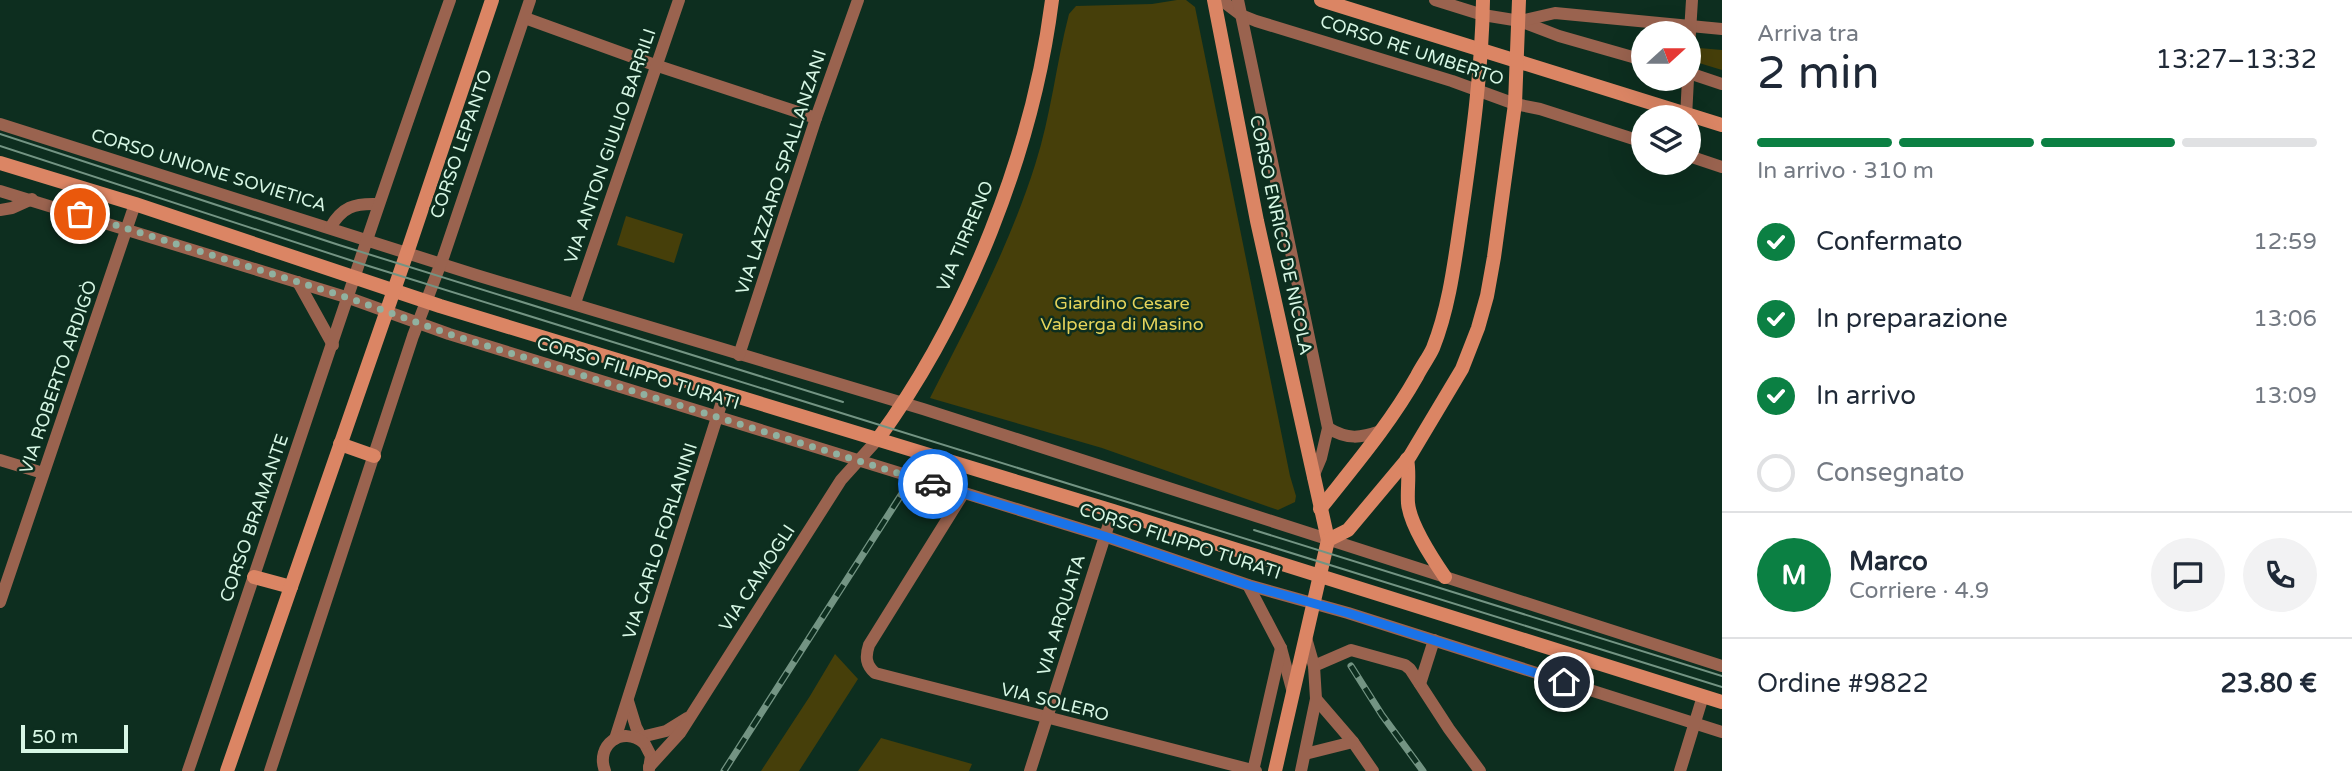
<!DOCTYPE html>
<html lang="it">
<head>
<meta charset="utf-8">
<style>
  body { margin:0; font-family:"Varela Round",sans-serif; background:#f2f2f3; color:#1f2937; height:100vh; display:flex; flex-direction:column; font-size:26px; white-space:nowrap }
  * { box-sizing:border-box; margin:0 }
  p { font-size:23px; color:#747a83 }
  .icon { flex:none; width:38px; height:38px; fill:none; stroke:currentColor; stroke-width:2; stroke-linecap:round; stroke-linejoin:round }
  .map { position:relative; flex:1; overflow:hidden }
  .panel { display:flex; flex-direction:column; background:#fff; width:630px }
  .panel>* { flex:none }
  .needle { width:46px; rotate:69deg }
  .fabs { position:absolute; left:1631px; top:21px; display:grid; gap:14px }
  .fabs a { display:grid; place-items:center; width:70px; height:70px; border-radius:50%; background:#fff; box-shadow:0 7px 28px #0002; font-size:35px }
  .scale { position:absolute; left:21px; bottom:18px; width:107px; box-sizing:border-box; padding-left:7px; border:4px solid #d7f7e5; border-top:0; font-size:19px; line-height:24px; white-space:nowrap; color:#d7f7e5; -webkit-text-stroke:5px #0d2e1f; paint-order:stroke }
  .pin { position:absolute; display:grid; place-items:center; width:60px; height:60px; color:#fff; margin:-30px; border:4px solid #fff; border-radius:50%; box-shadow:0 2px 7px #0007 }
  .courier { position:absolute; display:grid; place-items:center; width:70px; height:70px; margin:-35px; border:5px solid #1a73e8; border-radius:50%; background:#fff; color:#222; box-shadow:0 2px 9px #0007 }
  .overview em { font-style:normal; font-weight:600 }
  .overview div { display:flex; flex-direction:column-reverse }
  .overview { display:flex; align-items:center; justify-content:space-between; height:119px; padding:0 35px }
  h1 { font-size:46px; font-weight:600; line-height:52px }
  .bar { display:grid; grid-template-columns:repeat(4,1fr); gap:10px 7px; align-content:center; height:84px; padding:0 35px }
  .bar i { height:9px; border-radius:5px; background:#e0e1e3 }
  .bar .active { background:#0b8043 }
  .bar p { grid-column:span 4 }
  .line { display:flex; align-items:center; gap:18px; padding:0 35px; border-top:2px solid #e0e1e3 }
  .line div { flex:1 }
  .round { display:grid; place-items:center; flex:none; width:74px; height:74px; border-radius:37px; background:#f2f2f3 }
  ol { padding:0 35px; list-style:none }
  li { display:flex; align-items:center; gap:21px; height:77px }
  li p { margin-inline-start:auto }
  li .icon { padding:7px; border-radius:50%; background:#0b8043; color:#fff; stroke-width:4 }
  li:last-child { color:#747a83 }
  li i { width:38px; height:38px; border:4px solid #e0e1e3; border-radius:50% }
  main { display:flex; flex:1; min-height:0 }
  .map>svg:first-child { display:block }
</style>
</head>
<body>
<main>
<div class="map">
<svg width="1722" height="771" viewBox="0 0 1722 771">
  <rect width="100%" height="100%" fill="#0d2e1f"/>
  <!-- green -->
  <g fill="#463f0a">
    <path d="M1177 0H1186L1195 7 1290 476 1296 496 1295 502 1278 510 1102 448 930 398C969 322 1009 247 1035 165 1051 116 1056 64 1069 14L1076 6 1152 4Z"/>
    <polygon points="1699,48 1722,50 1722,70 1699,63"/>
    <polygon points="626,216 683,234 674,263 617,245"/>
    <polygon points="835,654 858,679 799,771 761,771 810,696"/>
    <polygon points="881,738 972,764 969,771 858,771"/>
  </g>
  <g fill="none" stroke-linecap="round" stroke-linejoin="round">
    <!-- street -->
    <g stroke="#9a634f" stroke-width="12">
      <polyline points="1221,0 1241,15 1256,21 1452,81 1515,104 1540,109 1643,142"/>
      <polyline points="1238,0 1328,428 1321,458 1313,477"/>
      <polyline points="1435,0 1483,15 1520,21 1559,36 1643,60"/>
      <polyline points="525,18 652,64 816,118"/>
      <polyline points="1520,21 1555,13 1722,29"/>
      <polyline points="1689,48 1692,0"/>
      <polyline points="1689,73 1722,84"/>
      <polyline points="1686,117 1688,79"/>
      <polyline points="0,124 476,275 923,409 1722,666"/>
      <polyline points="1689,156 1722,167"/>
      <polyline points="0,191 349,298 449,334 1104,536 1248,585 1348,613 1722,732"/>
      <polyline points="0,210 12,208 32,199"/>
      <path d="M330 228C342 207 354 203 378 204"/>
      <polyline points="298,282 333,345"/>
      <polyline points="575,303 679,0"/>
      <polyline points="739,355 816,118 858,0"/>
      <path d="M1328 428C1348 440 1360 438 1381 431"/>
      <polyline points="0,460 43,473"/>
      <path d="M963 494 869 645C865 657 866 665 875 673L1256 771"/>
      <polyline points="1248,585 1281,648 1293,693"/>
      <polyline points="0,602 135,204"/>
      <polyline points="1314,666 1351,650 1405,665 1410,669 1449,729 1480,771"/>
      <polyline points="1420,684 1434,640"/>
      <polyline points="1316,699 1353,742 1373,771"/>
      <polyline points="628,701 636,727 651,756 649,769"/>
      <polyline points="637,738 666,731 687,718"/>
      <polyline points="615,739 725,392"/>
      <polyline points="1305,754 1353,742"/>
      <polyline points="649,767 680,733 841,480 878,439"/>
      <path d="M188 771C276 514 359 256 450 0"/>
      <polyline points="270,771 413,336 444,255 530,0"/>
      <path d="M605 771C595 745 622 725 644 743"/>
      <polyline points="1030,771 1113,511"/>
      <polyline points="1253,771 1281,648"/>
      <polyline points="1301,771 1316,699 1314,666 1306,638"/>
      <polyline points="1680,771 1703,696"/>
    </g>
    <!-- secondary -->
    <g stroke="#db8564" stroke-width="14">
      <polyline points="1214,0 1257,221 1328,540 1275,771"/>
      <polyline points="1321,0 1722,125"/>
      <polyline points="0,163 135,204 440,306 1113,511 1722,702"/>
      <path d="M878 439C967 317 1033 151 1052 0"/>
      <polyline points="340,444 374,456"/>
      <path d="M1407 459C1410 474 1407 488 1408 503 1410 525 1432 558 1445 577"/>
      <path d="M1320 509C1354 466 1390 424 1417 376 1422 366 1429 357 1433 348 1450 305 1455 258 1462 212 1472 142 1482 71 1483 0"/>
      <polyline points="1328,540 1348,530 1410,456 1462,369 1478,328 1487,296 1494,257 1515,104 1519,0"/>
      <polyline points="254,577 291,587"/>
      <polyline points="227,771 410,244 492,0"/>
    </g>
    <!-- tram -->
    <g stroke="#739483" stroke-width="2">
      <polyline points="0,134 339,245 843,402"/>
      <polyline points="0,146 359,263 1722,687"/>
      <polyline points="1254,530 1722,676"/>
    </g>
    <!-- rail casing -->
    <g stroke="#739483" stroke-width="7">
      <g id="rail">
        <polyline points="1351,666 1382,715 1423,771"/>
        <polyline points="724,771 903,492"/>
      </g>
    </g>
    <!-- rail -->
    <use href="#rail" stroke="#0d2e1f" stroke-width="4.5" stroke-dasharray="13" stroke-linecap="butt"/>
  </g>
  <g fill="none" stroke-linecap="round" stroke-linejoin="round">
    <!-- done -->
    <polyline stroke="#90b1a0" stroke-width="7" stroke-dasharray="0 12.6" points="80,214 349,298 449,334 933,484"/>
    <!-- route -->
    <polyline stroke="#1a73e8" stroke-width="9" points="933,484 1104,536 1248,585 1348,613 1564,682"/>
  </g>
  <g text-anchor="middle" stroke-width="5" stroke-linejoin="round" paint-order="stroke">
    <!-- street labels -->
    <g font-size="18" fill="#d7f7e5" stroke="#0d2e1f">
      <text transform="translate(1412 50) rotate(18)" y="6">CORSO RE UMBERTO</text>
      <text transform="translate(461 144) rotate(-71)" y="6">CORSO LEPANTO</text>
      <text transform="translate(610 146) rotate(-71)" y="6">VIA ANTON GIULIO BARRILI</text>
      <text transform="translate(209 170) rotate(17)" y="6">CORSO UNIONE SOVIETICA</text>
      <text transform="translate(781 172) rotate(-72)" y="6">VIA LAZZARO SPALLANZANI</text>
      <text transform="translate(1281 235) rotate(78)" y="6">CORSO ENRICO DE NICOLA</text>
      <text transform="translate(965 236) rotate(-67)" y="6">VIA TIRRENO</text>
      <text transform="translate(638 373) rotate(17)" y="6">CORSO FILIPPO TURATI</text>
      <text transform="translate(58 377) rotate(-71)" y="6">VIA ROBERTO ARDIGÒ</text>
      <text transform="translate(254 518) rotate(-71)" y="6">CORSO BRAMANTE</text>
      <text transform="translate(660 541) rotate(-72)" y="6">VIA CARLO FORLANINI</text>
      <text transform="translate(1180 541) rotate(18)" y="6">CORSO FILIPPO TURATI</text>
      <text transform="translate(757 578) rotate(-57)" y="6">VIA CAMOGLI</text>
      <text transform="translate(1061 615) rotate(-73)" y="6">VIA ARQUATA</text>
      <text transform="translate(1055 702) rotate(14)" y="6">VIA SOLERO</text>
    </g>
    <!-- park labels -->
    <g font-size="18" fill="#e5d45b" stroke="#0d2e1f">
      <text x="1122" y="309">Giardino Cesare<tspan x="1122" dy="21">Valperga di Masino</tspan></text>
    </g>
  </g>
</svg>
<div class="fabs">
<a><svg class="needle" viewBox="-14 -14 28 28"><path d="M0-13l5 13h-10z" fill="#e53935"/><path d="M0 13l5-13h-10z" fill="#747a83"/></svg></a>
<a><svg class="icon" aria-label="layers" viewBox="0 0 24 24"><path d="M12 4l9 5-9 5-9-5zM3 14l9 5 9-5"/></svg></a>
</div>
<div class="scale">50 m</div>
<div class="pin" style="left:80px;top:214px;background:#ea580c"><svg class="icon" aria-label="bag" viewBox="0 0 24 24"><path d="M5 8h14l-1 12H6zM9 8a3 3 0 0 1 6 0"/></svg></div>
<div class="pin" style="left:1564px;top:682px;background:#1f2937"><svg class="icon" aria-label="home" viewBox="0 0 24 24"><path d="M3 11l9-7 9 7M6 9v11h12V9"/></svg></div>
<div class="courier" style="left:933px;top:484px"><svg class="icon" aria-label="car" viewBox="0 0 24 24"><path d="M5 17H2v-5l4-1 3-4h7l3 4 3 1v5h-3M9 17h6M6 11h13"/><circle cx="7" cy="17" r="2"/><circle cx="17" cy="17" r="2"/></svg></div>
</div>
<section class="panel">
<div class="overview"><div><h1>2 min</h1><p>Arriva tra</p></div><em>13:27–13:32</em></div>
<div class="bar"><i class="active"></i><i class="active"></i><i class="active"></i><i></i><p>In arrivo · 310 m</p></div>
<ol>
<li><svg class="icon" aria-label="check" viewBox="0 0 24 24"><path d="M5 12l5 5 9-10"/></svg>Confermato<p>12:59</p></li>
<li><svg class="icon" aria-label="check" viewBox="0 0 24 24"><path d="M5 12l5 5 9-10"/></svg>In preparazione<p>13:06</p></li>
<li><svg class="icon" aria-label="check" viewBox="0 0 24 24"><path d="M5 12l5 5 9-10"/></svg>In arrivo<p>13:09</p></li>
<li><i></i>Consegnato</li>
</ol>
<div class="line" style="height:126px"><b class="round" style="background:#0b8043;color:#fff">M</b><div><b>Marco</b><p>Corriere · 4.9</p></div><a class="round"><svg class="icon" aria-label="chat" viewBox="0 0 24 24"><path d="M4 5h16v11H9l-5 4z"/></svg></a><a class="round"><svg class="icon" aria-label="phone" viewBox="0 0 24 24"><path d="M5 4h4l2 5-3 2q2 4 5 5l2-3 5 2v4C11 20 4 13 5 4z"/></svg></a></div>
<div class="line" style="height:91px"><div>Ordine #9822</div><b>23.80 €</b></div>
</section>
</main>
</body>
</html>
